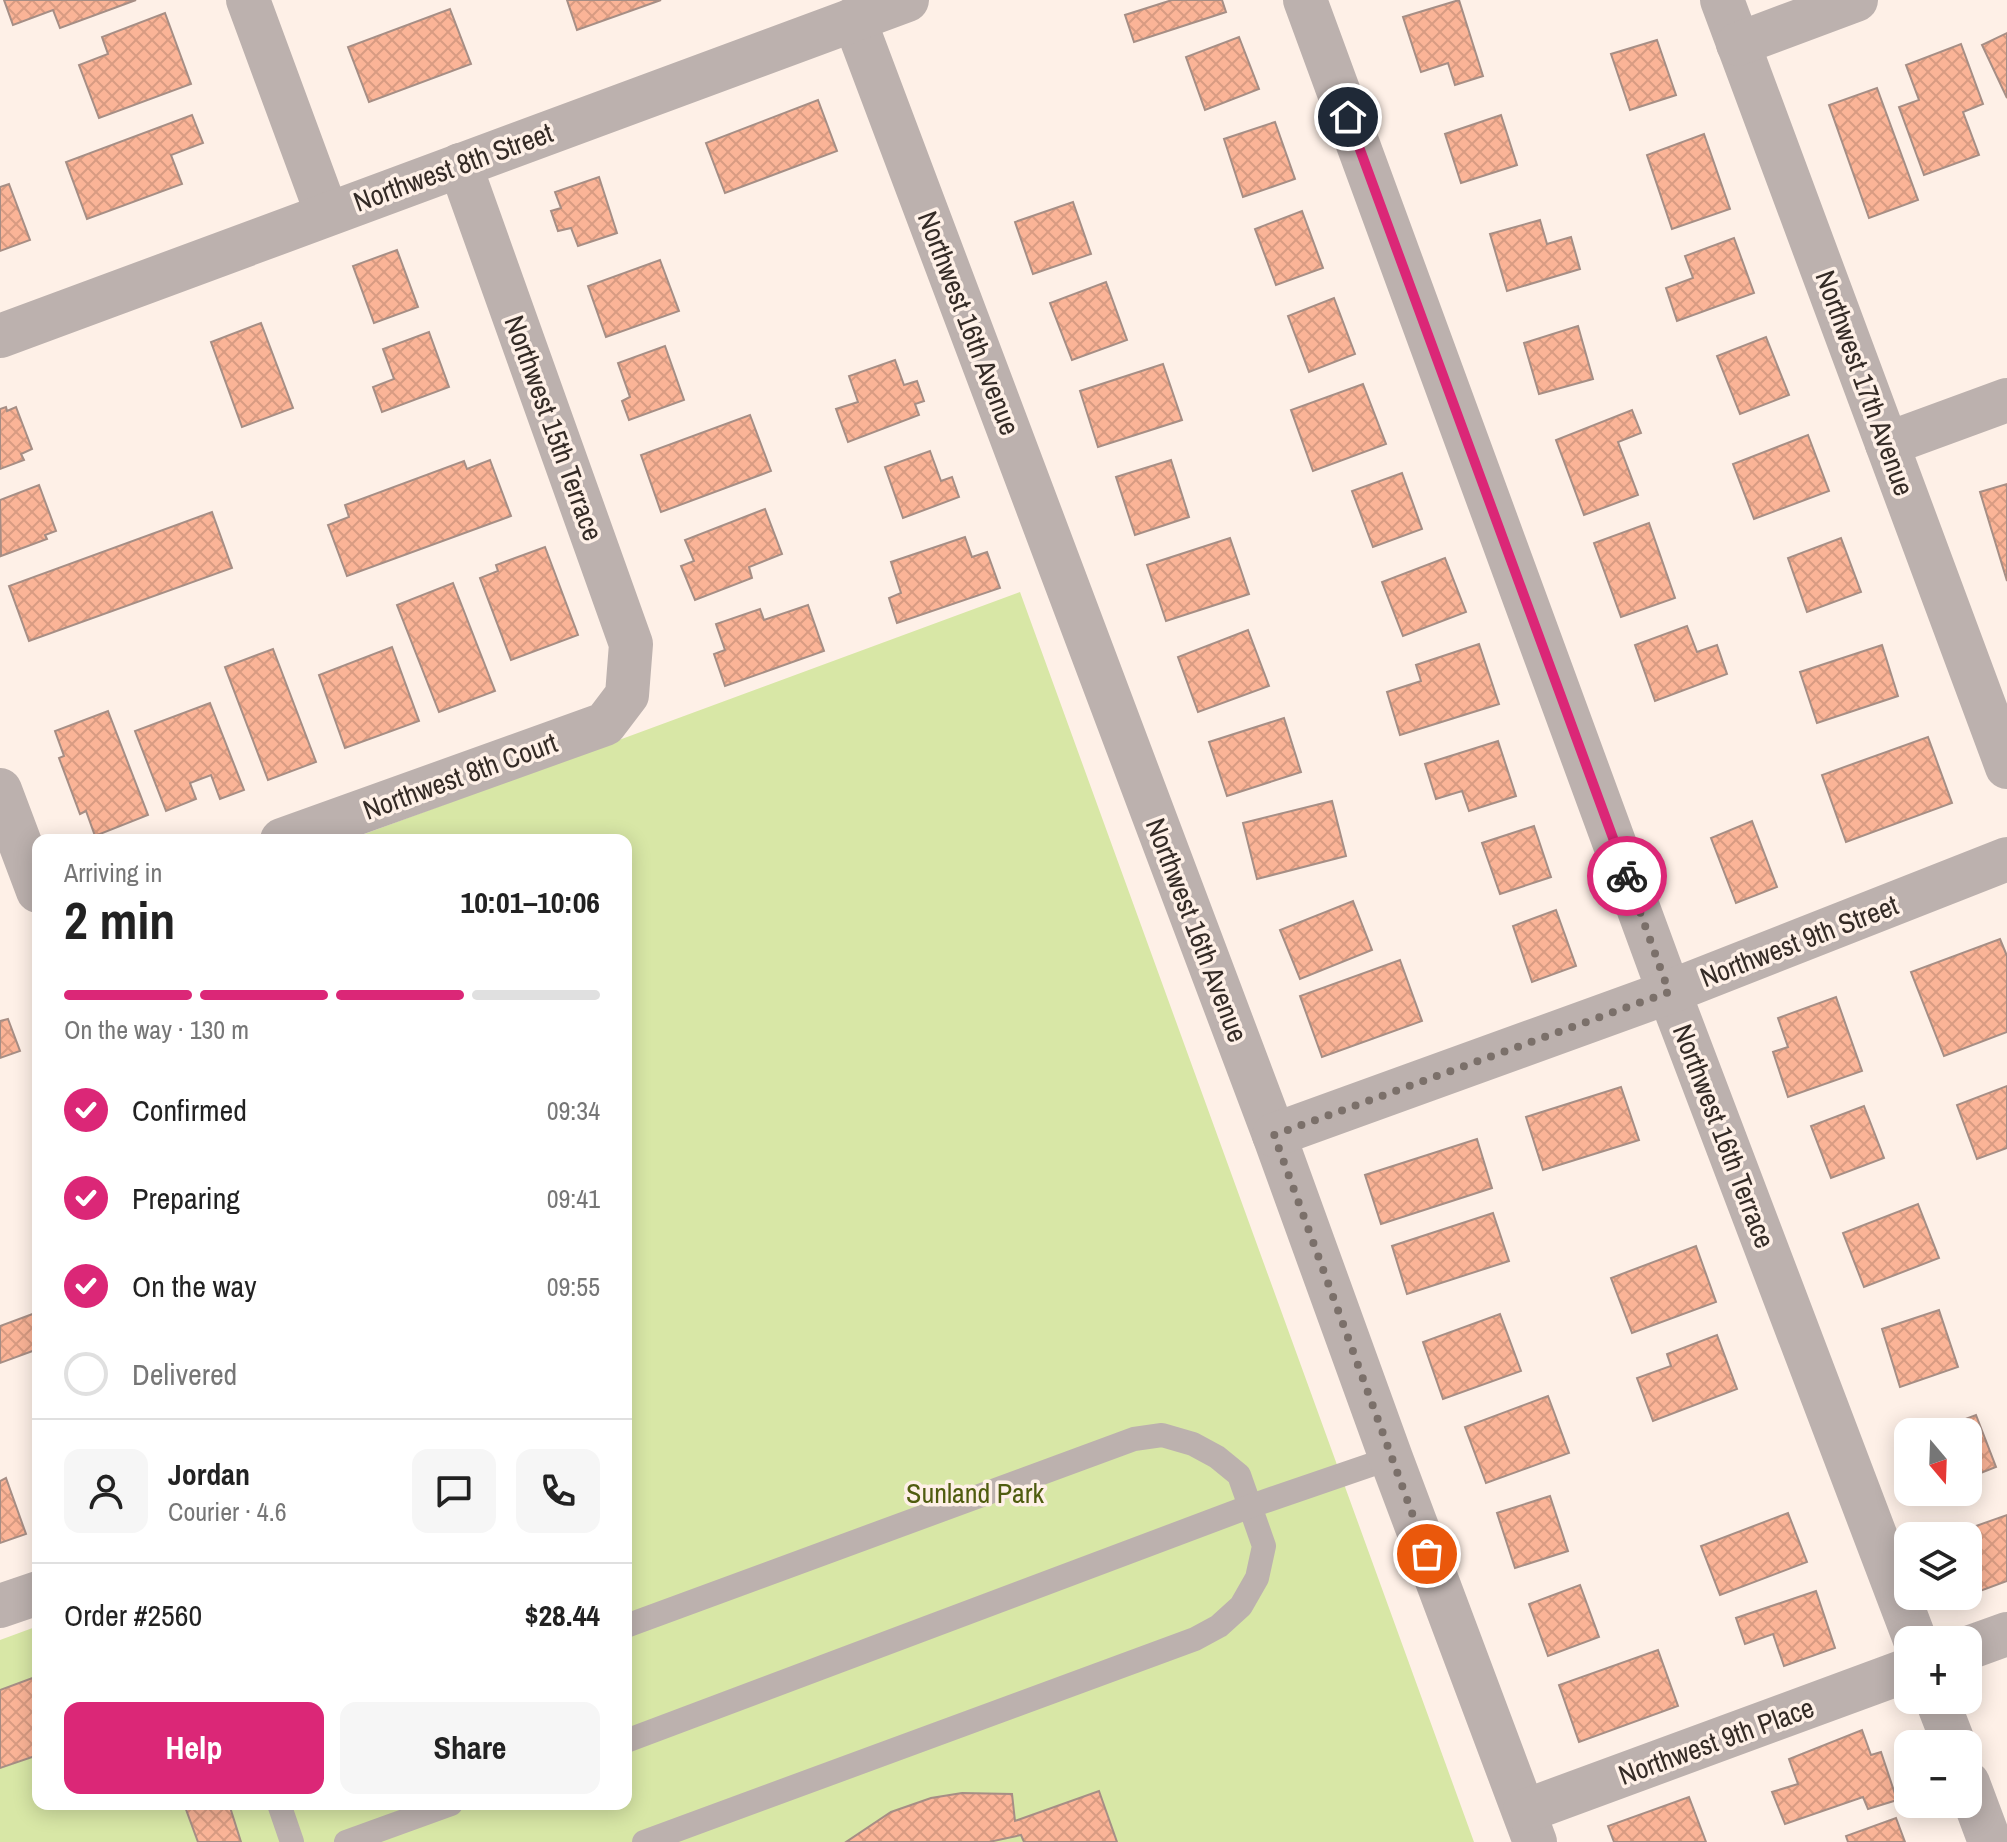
<!DOCTYPE html>
<html lang="en">
<head>
<meta charset="utf-8">
<style>
  body { margin:0; font-family:"Archivo Narrow",sans-serif; background:#f6f6f6; color:#222; height:100vh; display:flex; flex-direction:column; font-size:30px; white-space:nowrap }
  * { box-sizing:border-box; margin:0 }
  p { font-size:26px; color:#767676 }
  .icon { flex:none; width:44px; height:44px; fill:none; stroke:currentColor; stroke-width:2; stroke-linecap:round; stroke-linejoin:round }
  .map { position:relative; flex:1; overflow:hidden }
  .panel { position:absolute; left:32px; top:834px; width:600px; height:976px; display:flex; flex-direction:column; background:#fff; border-radius:16px; box-shadow:0 4px 20px #0003 }
  .panel>* { flex:none }
  .needle { width:52px; rotate:161deg }
  .fabs { position:absolute; left:1894px; top:1418px; display:grid; gap:16px }
  .fabs a { display:grid; place-items:center; width:88px; height:88px; border-radius:16px; background:#fff; box-shadow:0 4px 20px #0003; font-size:40px }
  .pin { position:absolute; display:grid; place-items:center; width:68px; height:68px; color:#fff; margin:-34px; border:4px solid #fff; border-radius:50%; box-shadow:0 2px 8px #0007 }
  .courier { position:absolute; display:grid; place-items:center; width:80px; height:80px; margin:-40px; border:6px solid #db2777; border-radius:50%; background:#fff; color:#222; box-shadow:0 2px 10px #0007 }
  .overview em { font-style:normal; font-weight:800 }
  .overview div { display:flex; flex-direction:column-reverse }
  .overview { display:flex; align-items:center; justify-content:space-between; height:136px; padding:0 32px }
  h1 { font-size:52px; font-weight:800; line-height:60px }
  .bar { display:grid; grid-template-columns:repeat(4,1fr); gap:12px 8px; align-content:center; height:96px; padding:0 32px }
  .bar i { height:10px; border-radius:6px; background:#e0e0e0 }
  .bar .on { background:#db2777 }
  .bar p { grid-column:span 4 }
  .line { display:flex; align-items:center; gap:20px; padding:0 32px; border-top:2px solid #e0e0e0 }
  .line div { flex:1 }
  .round { display:grid; place-items:center; flex:none; width:84px; height:84px; border-radius:16px; background:#f6f6f6 }
  ol { padding:0 32px; list-style:none }
  li { display:flex; align-items:center; gap:24px; height:88px }
  li p { margin-inline-start:auto }
  li .icon { padding:8px; border-radius:50%; background:#db2777; color:#fff; stroke-width:4 }
  li:last-child { color:#767676 }
  li i { width:44px; height:44px; border:4px solid #e0e0e0; border-radius:50% }
  .primary-button { display:flex; gap:16px; margin-top:auto; padding:16px 32px }
  .primary-button a { flex:1; height:92px; border-radius:16px; background:#db2777; color:#fff; font-size:32px; font-weight:800; line-height:92px; text-align:center }
  .primary-button a+a { background:#f6f6f6; color:#222 }
  .map>svg:first-child { display:block }
</style>
</head>
<body>
<div class="map">
<svg width="2007" height="1842" viewBox="0 0 2007 1842">
  <defs>
    <pattern id="building-cross-hatch" width="8" height="8" patternUnits="userSpaceOnUse" patternTransform="scale(2)"><rect width="8" height="8" fill="#fbb497"/><path d="M0 0l8 8M0 8l8-8" fill="none" stroke="#d89b82"/></pattern>
  </defs>
  <rect width="100%" height="100%" fill="#fef0e7"/>
  <!-- park -->
  <polygon fill="#d8e7a6" points="1020,592 1474,1842 0,1842 0,1640 38,1626 38,1804 626,1804 626,840 348,840"/>
  <!-- building -->
  <g fill="url(#building-cross-hatch)" stroke="#a68e85" stroke-width="2">
    <polygon points="4,0 136,0 60,28 53,10 13,25"/>
    <polygon points="567,0 661,0 577,30"/>
    <polygon points="1222,0 1226,12 1134,42 1125,15 1172,0"/>
    <polygon points="1459,0 1483,76 1455,85 1448,63 1421,72 1403,17"/>
    <polygon points="450,9 471,64 369,102 348,47"/>
    <polygon points="165,13 191,84 99,118 79,65 108,54 102,37"/>
    <polygon points="2007,33 2007,98 1982,45"/>
    <polygon points="1239,37 1259,89 1205,110 1186,57"/>
    <polygon points="1657,40 1676,95 1630,110 1611,54"/>
    <polygon points="1961,44 1983,104 1963,112 1979,155 1924,175 1899,107 1919,100 1906,65"/>
    <polygon points="1877,88 1918,200 1869,218 1829,105"/>
    <polygon points="818,100 837,151 725,193 706,143"/>
    <polygon points="192,115 203,143 171,155 182,184 87,219 66,162"/>
    <polygon points="1501,115 1517,165 1461,183 1445,134"/>
    <polygon points="1275,122 1295,179 1243,197 1224,139"/>
    <polygon points="1704,134 1730,209 1672,229 1647,155"/>
    <polygon points="599,177 617,233 578,246 571,228 558,231 551,211 561,208 555,192"/>
    <polygon points="9,184 30,240 0,251 0,187"/>
    <polygon points="1073,202 1091,254 1033,274 1015,222"/>
    <polygon points="1302,211 1323,268 1276,285 1255,229"/>
    <polygon points="1540,220 1547,244 1571,237 1580,269 1507,291 1490,234"/>
    <polygon points="1734,238 1754,293 1677,321 1666,288 1693,278 1685,256"/>
    <polygon points="397,250 418,307 374,323 353,266"/>
    <polygon points="660,260 679,311 606,337 588,286"/>
    <polygon points="1106,282 1127,340 1072,360 1050,303"/>
    <polygon points="1334,298 1355,354 1309,372 1288,316"/>
    <polygon points="261,323 293,408 242,427 211,342"/>
    <polygon points="1578,326 1593,379 1539,394 1524,343"/>
    <polygon points="429,332 449,387 382,412 373,387 394,379 383,349"/>
    <polygon points="1766,337 1789,395 1740,414 1717,356"/>
    <polygon points="665,346 684,400 629,420 622,401 630,397 618,363"/>
    <polygon points="895,360 904,385 917,381 924,401 915,404 919,415 848,442 836,409 858,402 849,376"/>
    <polygon points="1163,364 1182,420 1098,447 1080,391"/>
    <polygon points="1363,384 1386,444 1313,471 1291,410"/>
    <polygon points="6,407 7,411 16,407 32,449 21,454 24,460 0,469 0,409"/>
    <polygon points="1632,410 1641,433 1618,442 1638,495 1584,515 1556,440"/>
    <polygon points="750,415 771,471 661,512 641,455"/>
    <polygon points="1808,435 1829,491 1754,519 1733,464"/>
    <polygon points="930,451 941,481 952,477 959,497 903,518 885,467"/>
    <polygon points="490,460 511,516 347,576 328,525 349,517 345,505 464,461 467,469"/>
    <polygon points="1171,460 1189,517 1135,535 1116,477"/>
    <polygon points="1402,473 1422,529 1373,547 1352,491"/>
    <polygon points="2007,484 2007,581 1980,492"/>
    <polygon points="39,485 56,531 45,535 47,539 1,556 0,500"/>
    <polygon points="765,509 782,554 749,567 752,578 695,600 681,566 694,561 685,540"/>
    <polygon points="212,512 232,568 29,641 9,586"/>
    <polygon points="1649,523 1675,598 1621,617 1594,543"/>
    <polygon points="965,537 972,557 987,552 1000,588 897,623 889,598 901,593 891,562"/>
    <polygon points="1230,538 1249,594 1166,621 1147,565"/>
    <polygon points="1841,538 1861,592 1807,612 1788,558"/>
    <polygon points="545,547 578,635 511,660 480,578 498,571 496,565"/>
    <polygon points="1445,558 1466,612 1403,636 1382,582"/>
    <polygon points="453,583 495,691 439,712 397,605"/>
    <polygon points="808,605 824,651 725,686 714,654 725,650 716,624 760,609 764,620"/>
    <polygon points="1687,626 1697,652 1717,645 1727,674 1655,701 1635,645"/>
    <polygon points="1248,630 1269,686 1198,712 1178,657"/>
    <polygon points="1479,644 1499,704 1400,735 1387,692 1421,681 1416,665"/>
    <polygon points="1882,645 1898,696 1817,723 1800,672"/>
    <polygon points="392,647 419,721 345,748 319,675"/>
    <polygon points="273,649 316,762 268,780 225,667"/>
    <polygon points="210,703 244,790 220,799 211,775 190,783 196,799 166,811 135,731"/>
    <polygon points="108,711 148,815 95,836 86,811 80,814 59,758 64,756 55,731"/>
    <polygon points="1284,718 1301,772 1227,796 1209,742"/>
    <polygon points="1928,737 1952,803 1846,842 1822,775"/>
    <polygon points="1498,741 1516,796 1469,811 1462,791 1436,799 1425,764"/>
    <polygon points="1332,801 1346,856 1257,879 1243,823"/>
    <polygon points="1752,821 1777,887 1736,903 1711,838"/>
    <polygon points="1534,826 1551,877 1500,894 1482,843"/>
    <polygon points="1353,901 1372,950 1300,979 1280,930"/>
    <polygon points="1556,910 1576,966 1532,982 1513,926"/>
    <polygon points="2000,939 2007,956 2007,1032 1944,1056 1911,972"/>
    <polygon points="1400,960 1422,1021 1322,1057 1300,996"/>
    <polygon points="1836,997 1862,1071 1788,1097 1773,1052 1788,1047 1778,1018"/>
    <polygon points="8,1019 20,1051 0,1058 0,1021"/>
    <polygon points="2007,1086 2007,1148 1977,1159 1957,1105"/>
    <polygon points="1621,1087 1639,1140 1543,1170 1526,1117"/>
    <polygon points="1864,1106 1884,1158 1831,1178 1811,1126"/>
    <polygon points="1477,1139 1492,1188 1381,1224 1365,1175"/>
    <polygon points="1918,1204 1939,1258 1864,1287 1843,1233"/>
    <polygon points="1493,1213 1509,1261 1407,1294 1392,1246"/>
    <polygon points="1696,1246 1716,1302 1632,1333 1611,1278"/>
    <polygon points="1939,1310 1958,1367 1900,1387 1882,1329"/>
    <polygon points="38,1312 38,1349 0,1363 0,1326"/>
    <polygon points="1500,1314 1521,1371 1443,1399 1423,1342"/>
    <polygon points="1717,1335 1737,1389 1653,1421 1637,1378 1671,1366 1667,1354"/>
    <polygon points="1548,1396 1569,1453 1486,1483 1465,1427"/>
    <polygon points="1976,1415 1996,1467 1968,1478 1968,1432 1931,1432"/>
    <polygon points="6,1478 26,1534 0,1543 0,1481"/>
    <polygon points="1550,1496 1568,1551 1515,1568 1497,1513"/>
    <polygon points="1788,1513 1807,1562 1720,1595 1701,1546"/>
    <polygon points="2007,1515 2007,1581 1980,1591 1968,1557 1968,1536 1960,1536 1959,1532"/>
    <polygon points="1580,1585 1599,1637 1548,1656 1529,1604"/>
    <polygon points="1816,1591 1835,1648 1784,1666 1773,1634 1745,1644 1736,1618"/>
    <polygon points="1658,1650 1678,1706 1579,1742 1559,1685"/>
    <polygon points="38,1676 38,1755 0,1768 0,1690"/>
    <polygon points="1862,1730 1871,1755 1881,1752 1897,1800 1868,1809 1863,1797 1785,1824 1772,1792 1798,1784 1789,1759"/>
    <polygon points="1099,1791 1117,1842 1024,1842 1021,1835 989,1842 846,1842 891,1812 931,1798 962,1793 1012,1794 1015,1821"/>
    <polygon points="1689,1797 1706,1842 1614,1842 1608,1826"/>
    <polygon points="184,1804 229,1804 241,1842 198,1842"/>
    <polygon points="1896,1818 1905,1842 1848,1842 1846,1836"/>
  </g>
  <g fill="none" stroke-linecap="round" stroke-linejoin="round">
    <!-- service -->
    <g stroke="#bcb1ae" stroke-width="24">
      <polyline points="626,1626 1134,1439 1162,1435 1193,1444 1217,1457 1239,1475 1264,1546 1257,1578 1241,1606 1219,1626 1195,1639 644,1842"/>
      <polyline points="626,1741 1251,1506 1391,1458"/>
      <polyline points="279,1804 292,1842"/>
      <polyline points="346,1842 451,1804"/>
    </g>
    <!-- minor -->
    <g stroke="#bcb1ae" stroke-width="44">
      <polyline points="248,0 327,214"/>
      <polyline points="1305,0 1669,992 1915,1640"/>
      <polyline points="1722,0 2007,767"/>
      <polyline points="854,19 1274,1135 1391,1458 1535,1842"/>
      <polyline points="1738,44 1856,0"/>
      <polyline points="0,336 907,0"/>
      <polyline points="1887,444 2007,400"/>
      <polyline points="0,790 38,891"/>
      <polyline points="282,840 605,724 627,695 631,644 460,165"/>
      <polyline points="1274,1135 1669,992 2007,859"/>
      <polyline points="0,1606 38,1593"/>
      <polyline points="1968,1648 2007,1634"/>
      <polyline points="1937,1700 1954,1744"/>
      <polyline points="1968,1783 1990,1842"/>
      <polyline points="1525,1811 1908,1670"/>
    </g>
  </g>
  <g fill="none" stroke-linecap="round" stroke-linejoin="round">
    <!-- done -->
    <polyline stroke="#7b706a" stroke-width="8" stroke-dasharray="0 14.4" points="1427,1554 1274,1135 1669,992 1627,876"/>
    <!-- route -->
    <polyline stroke="#db2777" stroke-width="10" points="1348,117 1627,876"/>
  </g>
  <g text-anchor="middle" stroke-width="7" stroke-linejoin="round" paint-order="stroke">
    <!-- street labels -->
    <g font-size="28" fill="#342b26" stroke="#fef0e7">
      <text transform="translate(453 167) rotate(-20)" y="10">Northwest 8th Street</text>
      <text transform="translate(969 323) rotate(69)" y="10">Northwest 16th Avenue</text>
      <text transform="translate(1865 383) rotate(70)" y="10">Northwest 17th Avenue</text>
      <text transform="translate(554 428) rotate(70)" y="10">Northwest 15th Terrace</text>
      <text transform="translate(460 776) rotate(-20)" y="10">Northwest 8th Court</text>
      <text transform="translate(1197 930) rotate(69)" y="10">Northwest 16th Avenue</text>
      <text transform="translate(1799 941) rotate(-21)" y="10">Northwest 9th Street</text>
      <text transform="translate(1724 1136) rotate(69)" y="10">Northwest 16th Terrace</text>
      <text transform="translate(1716 1741) rotate(-20)" y="10">Northwest 9th Place</text>
    </g>
    <!-- park labels -->
    <g font-size="28" fill="#4f5c0f" stroke="#fef0e7">
      <text x="975" y="1503">Sunland Park</text>
    </g>
  </g>
</svg>
<div class="fabs">
<a><svg class="needle" viewBox="-14 -14 28 28"><path d="M0-13l5 13h-10z" fill="#e53935"/><path d="M0 13l5-13h-10z" fill="#767676"/></svg></a>
<a><svg class="icon" aria-label="layers" viewBox="0 0 24 24"><path d="M12 4l9 5-9 5-9-5zM3 14l9 5 9-5"/></svg></a>
<a>+</a>
<a>−</a>
</div>
<div class="pin" style="left:1427px;top:1554px;background:#ea580c"><svg class="icon" aria-label="bag" viewBox="0 0 24 24"><path d="M5 8h14l-1 12H6zM9 8a3 3 0 0 1 6 0"/></svg></div>
<div class="pin" style="left:1348px;top:117px;background:#1f2937"><svg class="icon" aria-label="home" viewBox="0 0 24 24"><path d="M3 11l9-7 9 7M6 9v11h12V9"/></svg></div>
<div class="courier" style="left:1627px;top:876px"><svg class="icon" aria-label="bike" viewBox="0 0 24 24"><circle cx="6" cy="16" r="4"/><circle cx="18" cy="16" r="4"/><path d="M6 16l4-8h5l3 8M10 8l3 8H6M13 5h3"/></svg></div>
<section class="panel">
<div class="overview"><div><h1>2 min</h1><p>Arriving in</p></div><em>10:01–10:06</em></div>
<div class="bar"><i class="on"></i><i class="on"></i><i class="on"></i><i></i><p>On the way · 130 m</p></div>
<ol>
<li><svg class="icon" aria-label="check" viewBox="0 0 24 24"><path d="M5 12l5 5 9-10"/></svg>Confirmed<p>09:34</p></li>
<li><svg class="icon" aria-label="check" viewBox="0 0 24 24"><path d="M5 12l5 5 9-10"/></svg>Preparing<p>09:41</p></li>
<li><svg class="icon" aria-label="check" viewBox="0 0 24 24"><path d="M5 12l5 5 9-10"/></svg>On the way<p>09:55</p></li>
<li><i></i>Delivered</li>
</ol>
<div class="line" style="height:144px"><a class="round"><svg class="icon" aria-label="person" viewBox="0 0 24 24"><circle cx="12" cy="8" r="4"/><path d="M4 21q1-7 8-7t8 7"/></svg></a><div><b>Jordan</b><p>Courier · 4.6</p></div><a class="round"><svg class="icon" aria-label="chat" viewBox="0 0 24 24"><path d="M4 5h16v11H9l-5 4z"/></svg></a><a class="round"><svg class="icon" aria-label="phone" viewBox="0 0 24 24"><path d="M5 4h4l2 5-3 2q2 4 5 5l2-3 5 2v4C11 20 4 13 5 4z"/></svg></a></div>
<div class="line" style="height:104px"><div>Order #2560</div><b>$28.44</b></div>
<div class="primary-button"><a>Help</a><a>Share</a></div>
</section>
</div>
</body>
</html>
